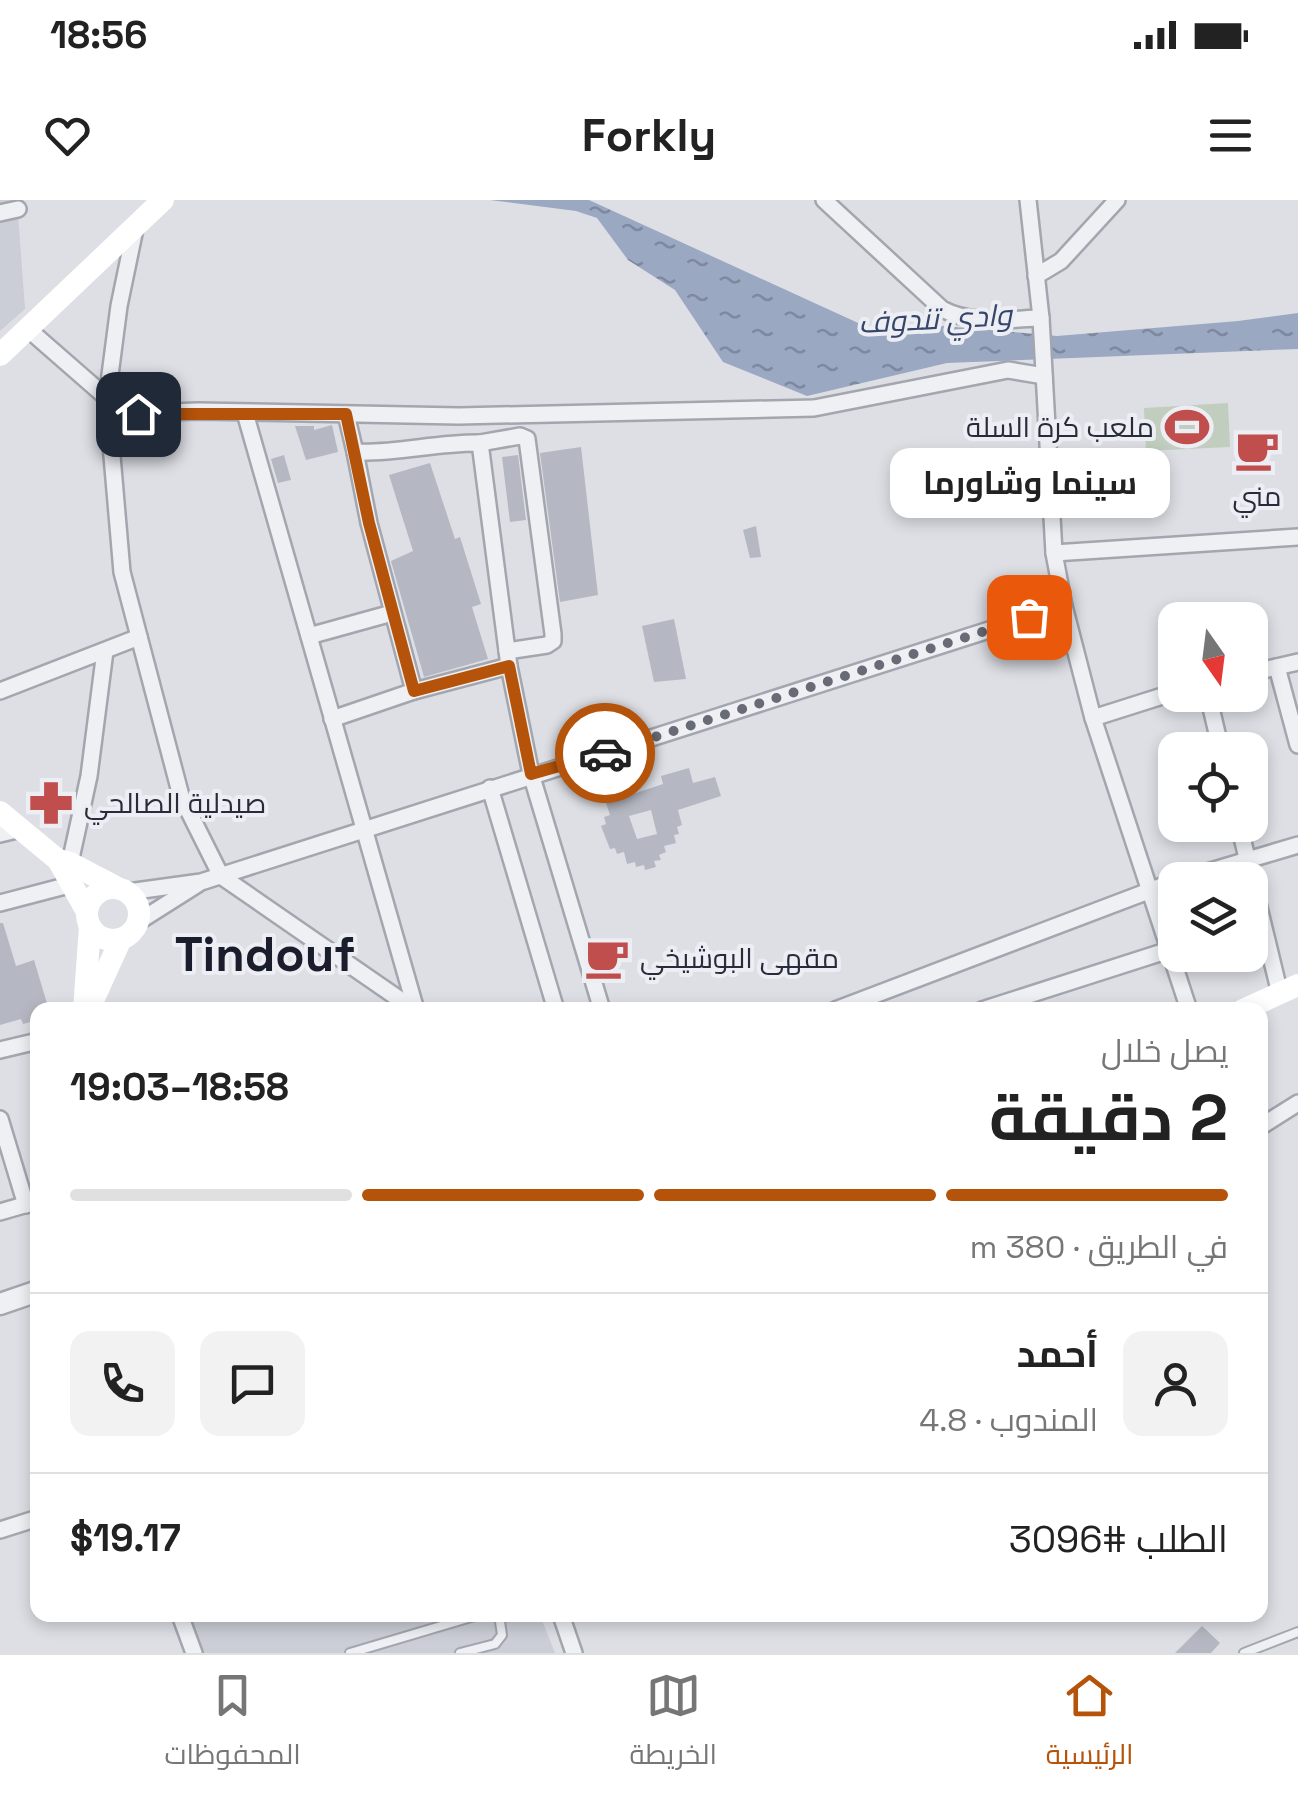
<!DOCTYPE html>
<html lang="ar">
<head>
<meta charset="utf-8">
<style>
  body { margin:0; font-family:"Space Grotesk",Cairo,sans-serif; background:#f2f2f2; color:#222; direction:rtl; height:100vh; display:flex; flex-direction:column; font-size:38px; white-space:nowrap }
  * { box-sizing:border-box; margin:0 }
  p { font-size:32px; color:#767676 }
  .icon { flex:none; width:55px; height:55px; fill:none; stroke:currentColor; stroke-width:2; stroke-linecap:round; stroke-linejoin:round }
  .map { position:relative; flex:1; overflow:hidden; direction:ltr }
  .sheet { position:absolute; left:30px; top:802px; width:1238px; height:620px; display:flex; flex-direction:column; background:#fff; border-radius:20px; box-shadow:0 5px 15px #0003; direction:rtl }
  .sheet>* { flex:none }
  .needle { width:65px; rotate:166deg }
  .tools { position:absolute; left:1158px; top:402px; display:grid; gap:20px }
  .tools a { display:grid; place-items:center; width:110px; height:110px; border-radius:20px; background:#fff; box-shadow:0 5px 15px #0003; font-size:50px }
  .pin { position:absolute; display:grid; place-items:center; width:85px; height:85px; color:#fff; margin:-42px; border-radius:20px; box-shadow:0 5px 15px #0006 }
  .courier { position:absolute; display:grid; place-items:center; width:100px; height:100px; margin:-50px; border:8px solid #b45309; border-radius:50%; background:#fff; color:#222; box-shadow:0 2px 12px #0007 }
  .bubble { position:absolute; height:70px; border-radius:20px; background:#fff; box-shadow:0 5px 15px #0003; font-size:32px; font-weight:700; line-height:70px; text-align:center; direction:rtl }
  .summary em { font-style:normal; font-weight:700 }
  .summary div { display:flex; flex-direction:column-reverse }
  .summary { display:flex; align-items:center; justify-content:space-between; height:170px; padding:0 40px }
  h1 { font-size:65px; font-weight:700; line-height:75px }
  .bar { display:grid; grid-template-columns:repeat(4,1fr); gap:15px 10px; align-content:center; height:120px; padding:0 40px }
  .bar i { height:12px; border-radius:8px; background:#e0e0e0 }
  .bar .active { background:#b45309 }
  .bar p { grid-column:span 4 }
  .line { display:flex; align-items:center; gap:25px; padding:0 40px; border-top:2px solid #e0e0e0 }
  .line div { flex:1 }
  .round { display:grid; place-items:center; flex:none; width:105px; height:105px; border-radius:20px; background:#f2f2f2 }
  .status { display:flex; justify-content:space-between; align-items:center; height:70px; padding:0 50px; background:#fff; direction:ltr }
  .status svg { height:28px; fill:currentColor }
  header { display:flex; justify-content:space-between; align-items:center; height:130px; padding:0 40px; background:#fff; font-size:45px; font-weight:700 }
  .tabs { display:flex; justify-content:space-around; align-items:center; height:140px; border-top:2px solid #e0e0e0; background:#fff; font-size:28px; color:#767676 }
  .tabs a { display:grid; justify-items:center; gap:5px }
  .tabs .active { color:#b45309 }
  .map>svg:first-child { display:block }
</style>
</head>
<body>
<div class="status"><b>18:56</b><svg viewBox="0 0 49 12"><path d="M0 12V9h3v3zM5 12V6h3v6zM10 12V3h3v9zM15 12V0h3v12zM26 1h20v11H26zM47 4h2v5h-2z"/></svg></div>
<header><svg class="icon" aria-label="menu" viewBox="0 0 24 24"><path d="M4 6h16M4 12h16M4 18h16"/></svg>Forkly<svg class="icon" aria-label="heart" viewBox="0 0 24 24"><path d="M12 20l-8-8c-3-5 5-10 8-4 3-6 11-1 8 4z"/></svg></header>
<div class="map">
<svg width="1298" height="1453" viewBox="0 0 1298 1453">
  <defs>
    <pattern id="water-ripples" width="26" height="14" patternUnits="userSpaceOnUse" patternTransform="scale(2.5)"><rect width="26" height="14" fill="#9ba8c2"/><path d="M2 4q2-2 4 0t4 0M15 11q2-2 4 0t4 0" fill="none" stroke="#7e899f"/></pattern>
  </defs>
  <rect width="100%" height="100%" fill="#dddfe5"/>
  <!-- built -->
  <g fill="#cbced6">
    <polygon points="0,0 17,0 25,109 0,131"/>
    <polygon points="188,1415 540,1415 555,1453 201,1453"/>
  </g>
  <!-- pitch -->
  <polygon fill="#c1cebf" points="1228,203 1230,247 1146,251 1144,208"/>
  <!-- water -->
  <polygon fill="url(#water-ripples)" points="490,0 589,0 880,133 944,126 1057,136 1238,121 1298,113 1298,149 947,163 807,196 723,162 675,90 628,60 597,18 576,11"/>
  <!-- building -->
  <g fill="#b5b8c2" fill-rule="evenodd">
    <polygon points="332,225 338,252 306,260 295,226 314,226 314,230"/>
    <polygon points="581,247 598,395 560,402 540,253"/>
    <polygon points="284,255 291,280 278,283 271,259"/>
    <polygon points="518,255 526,320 510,322 502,257"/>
    <polygon points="430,263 455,339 460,337 481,404 472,407 488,459 424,477 391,361 413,351 389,275"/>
    <polygon points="756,326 761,357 750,358 743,330"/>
    <polygon points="674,419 686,479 654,482 642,426"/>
    <path d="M689 568 693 583 715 577 721 596 678 610 682 625 677 627 679 634 674 635 676 643 664 646 666 652 659 655 661 660 654 661 656 667 645 670 644 665 636 667 635 662 627 664 624 652 617 654 615 648 610 649 601 626 606 624 604 617 610 615 606 603 612 601 610 595 617 594 616 588 627 585 628 590 635 588 636 593 663 584 661 576ZM651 610 657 634 637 639 629 616Z"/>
    <polygon points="0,723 3,723 16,766 34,760 49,810 38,810 38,820 23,824 21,819 0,825"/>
    <polygon points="1202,1426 1220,1443 1211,1453 1175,1453"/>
  </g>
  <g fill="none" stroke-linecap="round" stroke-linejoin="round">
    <!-- service casing -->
    <g stroke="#a3a6ae" stroke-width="12">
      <g id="service">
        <polyline points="350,1453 478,1415"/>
        <polyline points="460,1453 495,1444 502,1435 499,1415"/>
        <polyline points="1244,1453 1298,1432"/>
      </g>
    </g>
    <!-- minor casing -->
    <g stroke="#a3a6ae" stroke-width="20">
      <g id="minor">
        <path d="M824 0 942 109C972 125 1008 119 1041 118"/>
        <polyline points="1028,0 1041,118 1054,353 1064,406 1093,518 1189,810"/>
        <polyline points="0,13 18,9"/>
        <polyline points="135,29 119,106 107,198 122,372 181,596 221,676 415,810"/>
        <polyline points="1036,76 1061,61 1117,0"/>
        <polyline points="28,129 107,198"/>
        <polyline points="245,213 416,810"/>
        <polyline points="108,214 198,211 459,216 814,208 1008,170 1044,176"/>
        <path d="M346 214 355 252C397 254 438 242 480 243L509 466 531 574 602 810"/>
        <polyline points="480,243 520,236 527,239 553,434 553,441 547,445 507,451"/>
        <polyline points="355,252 369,323 414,491"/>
        <polyline points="1054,353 1298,337"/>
        <polyline points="309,436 392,413"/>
        <polyline points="1277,467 1298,545"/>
        <polyline points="1250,473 1298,462"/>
        <polyline points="0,491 139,437"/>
        <polyline points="1208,495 1221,550"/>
        <polyline points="1093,518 1175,492"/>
        <polyline points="332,519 414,491 509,466"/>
        <polyline points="490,588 556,810"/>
        <polyline points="1239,625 1280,794"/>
        <polyline points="0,634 21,629"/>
        <polyline points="70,663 89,576 105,451"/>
        <polyline points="1180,680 1298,645"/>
        <polyline points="128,692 201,682 1064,406"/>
        <polyline points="0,703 69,685"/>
        <polyline points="138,722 198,684"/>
        <polyline points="835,810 1175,681"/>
        <polyline points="982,810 1169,750"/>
        <polyline points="0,850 38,841"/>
        <polyline points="0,919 26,1005"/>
        <polyline points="1260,927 1298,903"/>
        <polyline points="0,1012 38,1001"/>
        <polyline points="0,1330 38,1318"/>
        <polyline points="180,1415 194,1453"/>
        <polyline points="561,1415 574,1453"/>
      </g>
    </g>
    <!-- tertiary casing -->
    <g stroke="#a3a6ae" stroke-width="25">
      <polyline id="tertiary" points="0,1104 38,1091"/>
    </g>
    <!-- service -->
    <use href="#service" stroke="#eff0f4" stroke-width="8"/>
    <!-- minor -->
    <use href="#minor" stroke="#eff0f4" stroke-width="15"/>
    <!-- tertiary -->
    <use href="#tertiary" stroke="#eff0f4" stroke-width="20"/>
    <!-- secondary -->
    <g stroke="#fff" stroke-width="22">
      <polyline points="0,155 163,0"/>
      <polyline points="0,612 58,660 70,663 116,687"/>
      <polyline points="58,660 87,712"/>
      <circle cx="113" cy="714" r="26"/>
      <polyline points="90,807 121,739"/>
      <polyline points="84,810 90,726"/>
      <polyline points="1243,810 1298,785"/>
    </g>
  </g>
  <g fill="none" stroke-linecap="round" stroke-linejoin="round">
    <!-- done -->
    <polyline stroke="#676b76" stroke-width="10" stroke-dasharray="0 18" points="605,553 1029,417"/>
    <!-- route -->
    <polyline stroke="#b45309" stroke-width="12" points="138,214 346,214 369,323 414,491 509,466 531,574 605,553"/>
  </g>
  <!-- icons -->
  <defs>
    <g id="stadium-bare" transform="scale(3.45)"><path d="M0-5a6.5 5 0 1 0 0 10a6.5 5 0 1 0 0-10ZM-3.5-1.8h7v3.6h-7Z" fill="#bf4e4d" stroke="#eceef3" stroke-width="2.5" paint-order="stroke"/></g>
    <g id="cafe-bare" transform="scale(3.45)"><path d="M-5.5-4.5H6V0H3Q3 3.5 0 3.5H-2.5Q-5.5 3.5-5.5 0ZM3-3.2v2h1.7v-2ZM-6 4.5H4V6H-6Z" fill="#bf4e4d" stroke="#eceef3" stroke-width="2.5" paint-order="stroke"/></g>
    <g id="pharmacy-bare" transform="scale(3.45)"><path d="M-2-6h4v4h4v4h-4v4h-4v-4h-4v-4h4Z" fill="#bf4e4d" stroke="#eceef3" stroke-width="2.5" paint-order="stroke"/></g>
  </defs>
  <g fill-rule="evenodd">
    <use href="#stadium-bare" x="1187" y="227"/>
    <use href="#cafe-bare" x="1257" y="250"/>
    <use href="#pharmacy-bare" x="51" y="603"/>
    <use href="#cafe-bare" x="607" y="758"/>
  </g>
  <g text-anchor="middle" stroke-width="8" stroke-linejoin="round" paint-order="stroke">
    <!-- poi labels -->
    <g font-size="28" fill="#282c3a" stroke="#eceef3" text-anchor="start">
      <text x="1154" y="237" text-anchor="end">ملعب كرة السلة</text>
      <text x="1257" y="306" text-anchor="middle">مني</text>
      <text x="84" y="613">صيدلية الصالحي</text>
      <text x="640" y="768">مقهى البوشيخي</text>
    </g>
    <!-- water labels -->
    <g font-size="30" font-style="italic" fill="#37456a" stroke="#eceef3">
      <text transform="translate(935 119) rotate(-3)" y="10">وادي تندوف</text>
    </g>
    <!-- town labels -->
    <g font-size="48" font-weight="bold" fill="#1a1d2b" stroke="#eceef3">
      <text x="265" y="771">Tindouf</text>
    </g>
  </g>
</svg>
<div class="tools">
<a><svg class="needle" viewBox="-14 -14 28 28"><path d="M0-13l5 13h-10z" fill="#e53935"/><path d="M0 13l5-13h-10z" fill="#767676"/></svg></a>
<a><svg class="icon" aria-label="locate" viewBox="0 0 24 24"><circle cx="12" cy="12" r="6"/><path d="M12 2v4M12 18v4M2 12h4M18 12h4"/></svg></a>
<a><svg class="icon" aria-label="layers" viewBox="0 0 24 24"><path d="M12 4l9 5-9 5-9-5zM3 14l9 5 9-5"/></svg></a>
</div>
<div class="pin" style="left:1029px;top:417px;background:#ea580c"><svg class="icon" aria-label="bag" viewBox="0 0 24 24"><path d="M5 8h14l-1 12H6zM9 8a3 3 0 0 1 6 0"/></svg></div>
<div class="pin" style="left:138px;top:214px;background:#1f2937"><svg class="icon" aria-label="home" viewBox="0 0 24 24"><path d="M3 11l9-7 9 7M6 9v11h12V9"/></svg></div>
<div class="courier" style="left:605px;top:553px"><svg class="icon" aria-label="car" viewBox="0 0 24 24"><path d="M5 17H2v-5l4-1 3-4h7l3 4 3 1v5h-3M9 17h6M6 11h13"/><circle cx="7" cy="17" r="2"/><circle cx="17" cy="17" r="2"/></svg></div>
<div class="bubble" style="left:890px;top:248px;width:280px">سينما وشاورما</div>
<section class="sheet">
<div class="summary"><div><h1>2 دقيقة</h1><p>يصل خلال</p></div><em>18:58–19:03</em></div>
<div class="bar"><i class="active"></i><i class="active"></i><i class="active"></i><i></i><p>في الطريق · 380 m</p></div>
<div class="line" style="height:180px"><a class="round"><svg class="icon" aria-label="person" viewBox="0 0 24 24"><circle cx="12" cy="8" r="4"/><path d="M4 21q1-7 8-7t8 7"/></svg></a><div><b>أحمد</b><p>المندوب · 4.8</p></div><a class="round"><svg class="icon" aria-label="chat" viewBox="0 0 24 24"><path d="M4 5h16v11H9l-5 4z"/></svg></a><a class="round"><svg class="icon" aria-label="phone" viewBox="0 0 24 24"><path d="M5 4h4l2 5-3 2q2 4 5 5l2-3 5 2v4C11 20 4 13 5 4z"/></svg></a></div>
<div class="line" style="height:130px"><div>الطلب #3096</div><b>$19.17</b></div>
</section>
</div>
<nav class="tabs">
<a class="active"><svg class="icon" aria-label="home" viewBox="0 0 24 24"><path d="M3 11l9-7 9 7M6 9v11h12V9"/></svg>الرئيسية</a>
<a><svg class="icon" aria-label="map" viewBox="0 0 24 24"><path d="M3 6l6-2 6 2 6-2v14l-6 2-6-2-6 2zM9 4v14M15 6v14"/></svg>الخريطة</a>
<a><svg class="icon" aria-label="saved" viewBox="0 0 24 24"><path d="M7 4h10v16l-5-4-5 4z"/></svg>المحفوظات</a>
</nav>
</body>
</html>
